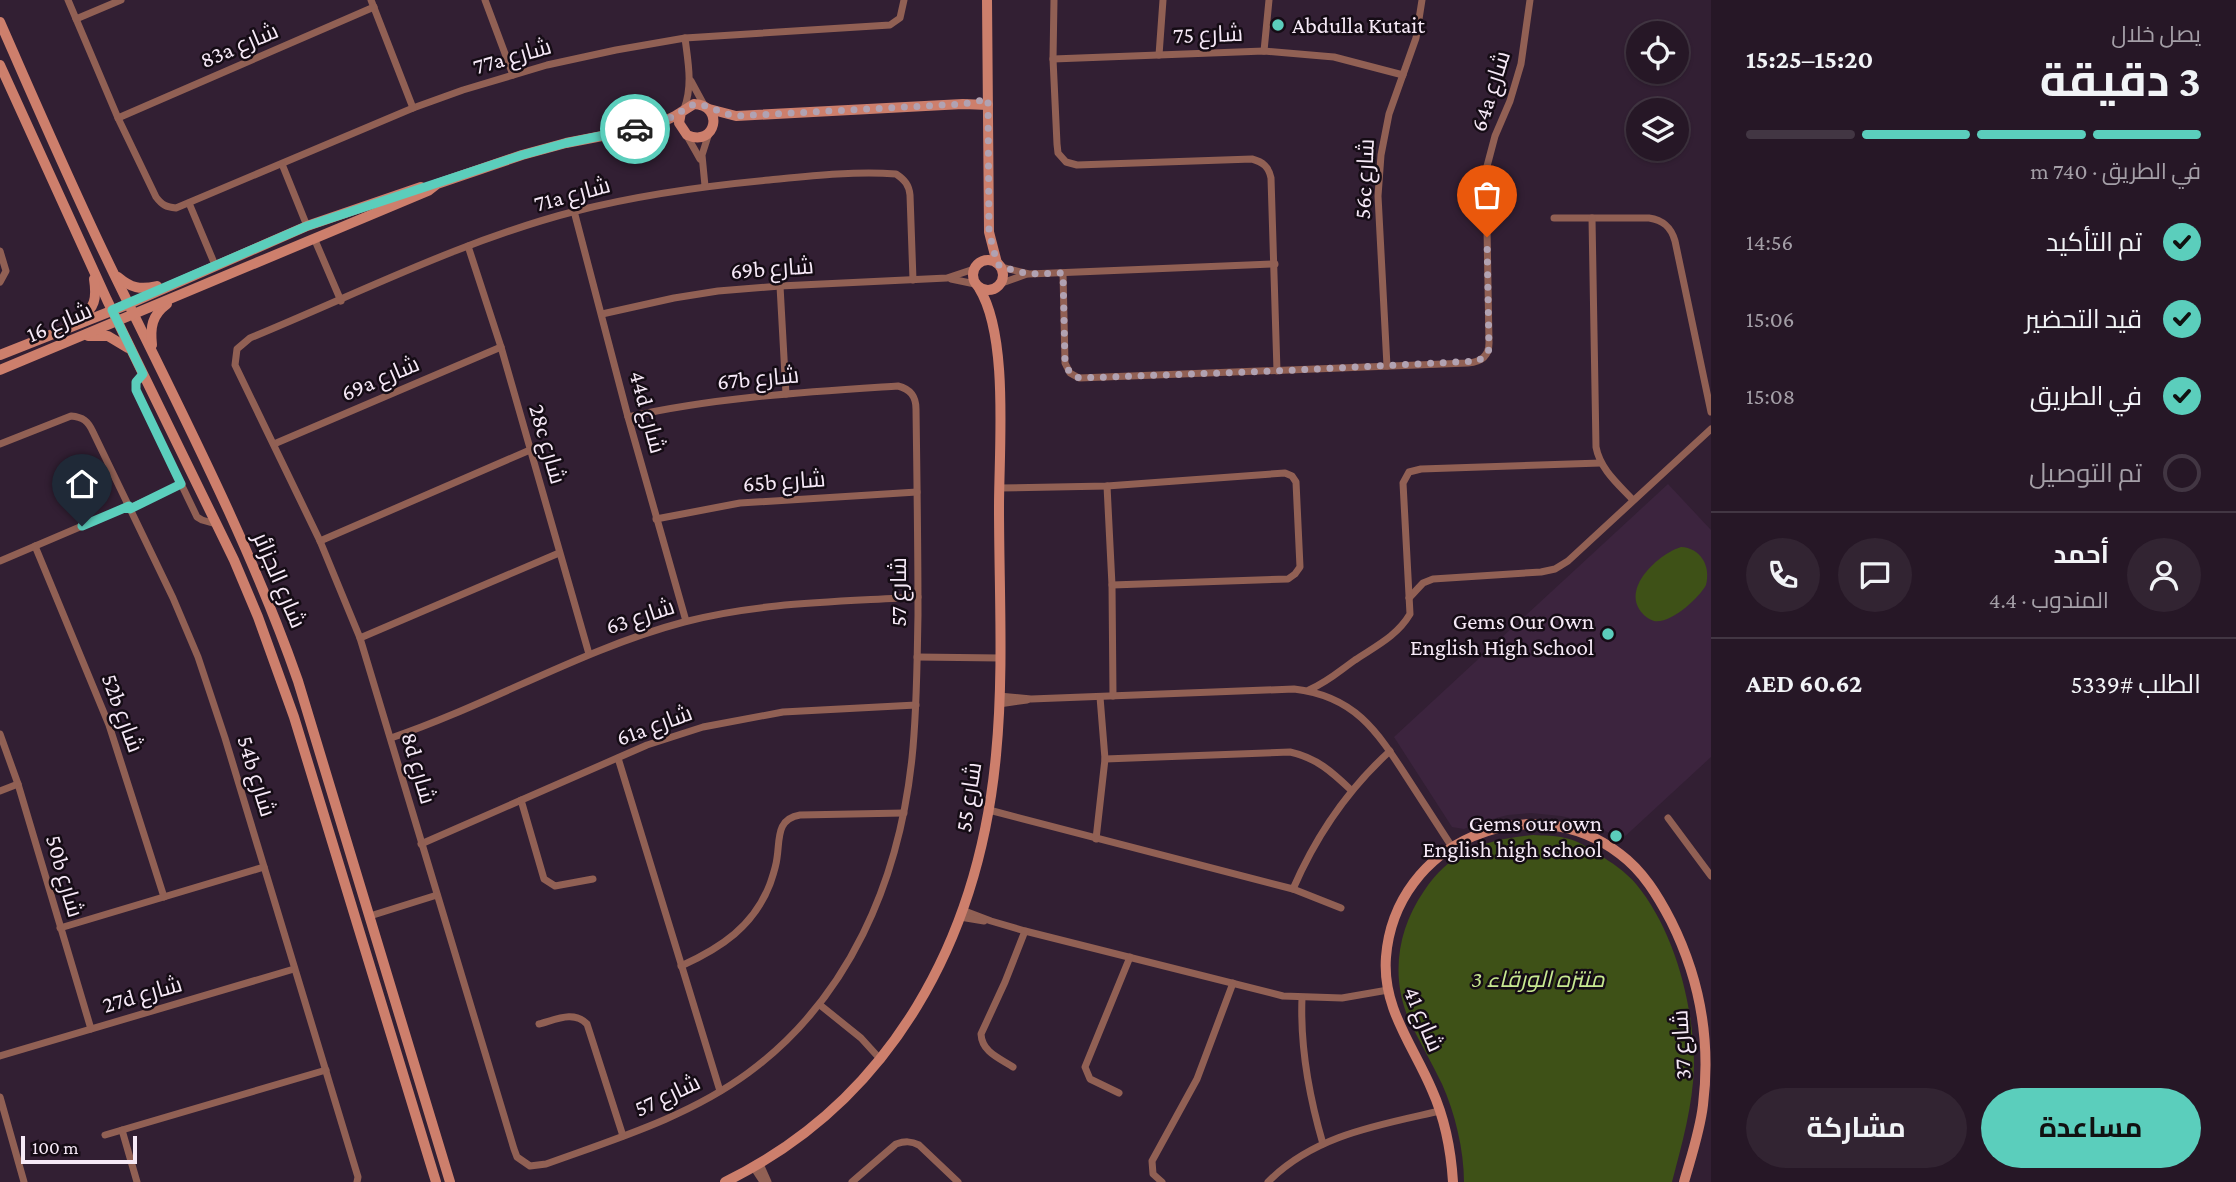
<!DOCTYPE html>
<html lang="ar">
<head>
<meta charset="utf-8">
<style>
  body { margin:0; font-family:"Crimson Pro",Cairo,serif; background:#322432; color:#f1f3f6; direction:rtl; height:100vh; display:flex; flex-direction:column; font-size:26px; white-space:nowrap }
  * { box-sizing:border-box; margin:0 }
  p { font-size:23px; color:#a49fa7 }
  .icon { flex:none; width:38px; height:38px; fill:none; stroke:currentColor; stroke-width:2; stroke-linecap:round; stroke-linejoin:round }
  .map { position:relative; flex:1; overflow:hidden; direction:ltr }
  .sheet { display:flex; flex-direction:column; background:#261726; width:525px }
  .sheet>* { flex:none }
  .buttons { position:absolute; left:1626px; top:21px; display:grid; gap:14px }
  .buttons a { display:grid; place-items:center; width:63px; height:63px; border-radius:50%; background:#261726; box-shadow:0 2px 5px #0004,0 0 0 2px #423643; font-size:35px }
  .scale { position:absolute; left:21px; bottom:18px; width:116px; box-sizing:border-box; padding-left:7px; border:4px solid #f6e9f7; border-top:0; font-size:19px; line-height:24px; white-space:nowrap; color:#f6e9f7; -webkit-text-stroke:5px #150c15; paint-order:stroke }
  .pin { position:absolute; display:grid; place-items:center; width:60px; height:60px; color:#fff; margin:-72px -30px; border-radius:50% 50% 50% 0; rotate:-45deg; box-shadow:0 0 7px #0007 }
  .pin .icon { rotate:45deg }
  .courier { position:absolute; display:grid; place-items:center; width:70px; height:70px; margin:-35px; border:5px solid #5bcebc; border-radius:50%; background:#fff; color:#222; box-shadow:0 2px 9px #0007 }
  .summary em { font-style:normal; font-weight:700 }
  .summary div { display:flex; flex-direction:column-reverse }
  .summary { display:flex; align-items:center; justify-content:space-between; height:119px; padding:0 35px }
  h1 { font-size:46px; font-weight:700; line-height:52px }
  .bar { display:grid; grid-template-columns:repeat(4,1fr); gap:10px 7px; align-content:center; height:84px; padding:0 35px }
  .bar i { height:9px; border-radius:5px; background:#423643 }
  .bar .active { background:#5bcebc }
  .bar p { grid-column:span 4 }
  .line { display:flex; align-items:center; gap:18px; padding:0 35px; border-top:2px solid #423643 }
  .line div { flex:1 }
  .round { display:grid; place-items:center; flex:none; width:74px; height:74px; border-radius:37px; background:#322432 }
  ol { padding:0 35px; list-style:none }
  li { display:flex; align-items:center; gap:21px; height:77px }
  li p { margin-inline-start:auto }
  li .icon { padding:7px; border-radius:50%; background:#5bcebc; color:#111; stroke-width:4 }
  li:last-child { color:#a49fa7 }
  li i { width:38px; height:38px; border:4px solid #423643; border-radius:50% }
  .primary-button { display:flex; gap:14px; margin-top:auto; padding:14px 35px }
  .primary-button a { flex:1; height:80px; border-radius:42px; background:#5bcebc; color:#111; font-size:28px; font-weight:700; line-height:80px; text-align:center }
  .primary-button a+a { background:#322432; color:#f1f3f6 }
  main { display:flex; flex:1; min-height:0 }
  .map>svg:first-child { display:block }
</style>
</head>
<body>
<main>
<section class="sheet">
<div class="summary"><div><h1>3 دقيقة</h1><p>يصل خلال</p></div><em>15:20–15:25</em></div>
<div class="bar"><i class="active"></i><i class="active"></i><i class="active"></i><i></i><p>في الطريق · 740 m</p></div>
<ol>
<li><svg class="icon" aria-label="check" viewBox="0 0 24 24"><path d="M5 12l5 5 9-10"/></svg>تم التأكيد<p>14:56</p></li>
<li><svg class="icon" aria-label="check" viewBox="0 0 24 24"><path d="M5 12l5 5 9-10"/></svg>قيد التحضير<p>15:06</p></li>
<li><svg class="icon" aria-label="check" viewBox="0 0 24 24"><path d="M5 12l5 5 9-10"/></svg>في الطريق<p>15:08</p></li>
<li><i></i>تم التوصيل</li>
</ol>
<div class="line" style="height:126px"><a class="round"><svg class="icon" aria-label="person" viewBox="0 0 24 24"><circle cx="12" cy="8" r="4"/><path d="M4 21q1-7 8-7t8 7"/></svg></a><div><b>أحمد</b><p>المندوب · 4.4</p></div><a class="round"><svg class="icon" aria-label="chat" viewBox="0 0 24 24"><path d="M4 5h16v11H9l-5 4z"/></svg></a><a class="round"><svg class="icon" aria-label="phone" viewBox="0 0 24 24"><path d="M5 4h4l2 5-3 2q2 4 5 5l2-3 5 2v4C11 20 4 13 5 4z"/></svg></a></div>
<div class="line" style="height:91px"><div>الطلب #5339</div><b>AED 60.62</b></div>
<div class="primary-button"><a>مساعدة</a><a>مشاركة</a></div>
</section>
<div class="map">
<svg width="1711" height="1182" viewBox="0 0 1711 1182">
  <rect width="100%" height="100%" fill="#321f33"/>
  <!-- built -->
  <polygon fill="#3c243e" points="1668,484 1711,530 1711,757 1621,840 1604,830 1583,821 1561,816 1531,813 1508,815 1480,822 1464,829 1452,827 1394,737"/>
  <!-- green -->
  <g fill="#3e5117">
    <path d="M1681 547C1700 548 1711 565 1706 585 1699 598 1671 624 1654 621 1647 619 1641 613 1638 607 1626 583 1661 553 1681 547Z"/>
    <path d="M1533 835C1543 836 1555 835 1565 838 1577 840 1588 848 1598 854 1611 862 1626 872 1636 884 1675 931 1694 1006 1694 1066 1693 1105 1682 1144 1672 1182H1464C1464 1150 1455 1113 1442 1084 1432 1063 1420 1043 1410 1022 1390 978 1397 930 1424 891 1450 851 1487 839 1533 835Z"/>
  </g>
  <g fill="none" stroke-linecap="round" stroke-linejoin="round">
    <!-- street -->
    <g stroke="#916054" stroke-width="7">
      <path d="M68 0 118 118 156 197C162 205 166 207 176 208L413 108 463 90 547 65 616 50 685 38 890 25 900 18 904 0"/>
      <polyline points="371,0 413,108"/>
      <polyline points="485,0 513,75"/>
      <path d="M1054 0 1053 59 1057 144 1058 153 1066 162 1077 165 1252 159C1263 162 1269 167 1271 178L1277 371"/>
      <polyline points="76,19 121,0"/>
      <polyline points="1264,51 1269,0"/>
      <polyline points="1159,55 1163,0"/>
      <polyline points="1053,59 1264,51 1334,57 1403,75"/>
      <polyline points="691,81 704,105"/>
      <path d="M684 109C693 85 688 62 685 38"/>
      <polyline points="118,118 374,7"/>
      <polyline points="687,136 700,159"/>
      <polyline points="282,164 307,226"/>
      <polyline points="705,186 702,155 709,133"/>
      <polyline points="189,203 215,265"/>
      <polyline points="574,211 628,417 686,621"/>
      <path d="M1554 218H1649C1663 220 1671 227 1675 241L1711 412"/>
      <path d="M1592 218 1596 447C1600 469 1618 484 1633 500"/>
      <polyline points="314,238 341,301"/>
      <polyline points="468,246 501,347 589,654"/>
      <polyline points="0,251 6,271 0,282"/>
      <polyline points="1001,267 1029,274 1275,264"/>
      <path d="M1063 273 1065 363 1070 373 1079 378 1468 363C1481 362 1489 356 1489 343L1486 170 1495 136 1510 101 1521 64 1530 0"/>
      <polyline points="951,279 975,284"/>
      <polyline points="1002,283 1027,274"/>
      <polyline points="780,286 786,394"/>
      <polyline points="602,314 674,298 718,291 780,286 947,278 974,269"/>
      <polyline points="1387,366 1378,196 1381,155 1389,114 1416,38 1422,0"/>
      <polyline points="143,374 136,382 136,390 197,517 202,520 216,524"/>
      <path d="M628 417C717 397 807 392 898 386 910 389 916 396 916 409 917 478 918 547 918 615 917 663 917 711 912 758 899 881 849 999 748 1073 688 1117 615 1139 546 1164L530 1166 517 1157 514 1149 360 638 320 541 235 365 237 349 250 338C357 294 463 240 576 211 639 195 704 186 769 180 810 176 854 171 896 174 905 180 909 185 910 195L913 280"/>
      <path d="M0 444 71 416C83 417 88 421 93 432L173 598 198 657 225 738 358 1177 357 1182"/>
      <polyline points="274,444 501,347"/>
      <polyline points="1107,486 1112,585 1113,696"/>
      <polyline points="999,488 1107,486 1285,473 1292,476 1296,482 1300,567 1295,574 1288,579 1112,585"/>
      <polyline points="130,508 182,484"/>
      <polyline points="656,519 740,503 917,492"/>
      <polyline points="320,541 530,450"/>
      <polyline points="35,546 109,725 164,897"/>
      <polyline points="0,561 129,506"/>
      <polyline points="1409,598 1423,583 1433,579 1541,572 1555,569 1568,561 1711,429"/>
      <polyline points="360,638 559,553"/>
      <polyline points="917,657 1000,658"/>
      <path d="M1309 690C1329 681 1338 672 1355 660 1376 646 1397 636 1410 614L1403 483 1409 472 1421 469 1601 463"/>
      <path d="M999 696 1031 699 1294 689C1355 696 1377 731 1408 779 1422 801 1437 824 1452 847"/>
      <polyline points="999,704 1027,700"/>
      <polyline points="0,734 18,784 91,1029"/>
      <path d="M391 738C491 704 582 649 684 622 760 602 840 602 918 597"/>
      <polyline points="618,758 720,1091"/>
      <path d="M1105 759 1290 752C1317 758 1332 772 1351 790"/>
      <polyline points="0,791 18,784"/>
      <polyline points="521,800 544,879 555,886 593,879"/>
      <polyline points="989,810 1293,889 1341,908"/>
      <polyline points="1668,818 1711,876"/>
      <polyline points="1096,839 1105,759 1100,697"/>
      <polyline points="421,844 647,745 703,727 783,712 916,705"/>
      <path d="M1293 889C1316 836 1347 790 1390 751"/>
      <polyline points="962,910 991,921 1025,931 1283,996 1342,998 1388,990"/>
      <polyline points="370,916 437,895"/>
      <polyline points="960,917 984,921"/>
      <polyline points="60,928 264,867"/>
      <path d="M681 966C721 948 754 926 770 884 773 875 776 867 777 858 780 839 776 819 800 815L904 813"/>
      <path d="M1302 998C1300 1048 1309 1096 1323 1144"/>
      <polyline points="820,1005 861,1038 881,1060"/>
      <path d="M539 1024C555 1020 574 1010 587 1024L623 1136"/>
      <polyline points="0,1056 294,969"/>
      <path d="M1013 1067C999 1058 982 1052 981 1034L1005 982 1025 931"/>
      <polyline points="1119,1093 1090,1079 1085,1067 1130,957"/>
      <polyline points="0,1097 24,1182"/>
      <polyline points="122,1130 137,1182"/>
      <polyline points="105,1135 326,1070"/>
      <polyline points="760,1164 768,1182"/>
      <polyline points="754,1168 763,1182"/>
      <path d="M852 1182 896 1144C905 1141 911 1141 919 1145L958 1182"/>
      <polyline points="1162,1182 1153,1174 1152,1161 1197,1079 1233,983"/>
      <path d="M1268 1182C1314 1135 1379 1125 1440 1111"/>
    </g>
    <!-- secondary -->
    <g stroke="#cd7f6c" stroke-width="10">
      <polyline points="987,0 989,232 997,263"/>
      <path d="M0 22C37 106 74 192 114 274 179 408 249 541 298 681L450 1182"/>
      <polyline points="0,65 107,300 234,560 258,617 294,717 436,1182"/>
      <polyline points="709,109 736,116 963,104 988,105"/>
      <circle cx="988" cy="275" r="15"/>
      <path d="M118 277C131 288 140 290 157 286"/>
      <path d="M79 319C95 309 97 298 94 279"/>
      <polyline points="88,336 108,336 128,348"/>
      <path d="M152 345C150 327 152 315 167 304"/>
      <polyline points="0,355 129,304 307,226 421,187"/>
      <path d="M0 370 428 191 437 184 522 155 566 143 654 126 675 116 694 104C725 105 716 148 687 135L679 123 681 112"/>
      <path d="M725 1182C893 1100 979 937 996 755 1004 673 999 589 999 507 999 448 1009 336 979 288"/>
      <path d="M1453 1182C1451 1150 1445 1119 1432 1090 1413 1045 1382 1008 1386 957 1395 842 1530 785 1620 854 1643 871 1658 896 1671 921 1700 979 1711 1040 1703 1105 1700 1131 1691 1157 1684 1182"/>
    </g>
  </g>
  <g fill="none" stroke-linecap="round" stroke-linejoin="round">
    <!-- done -->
    <path stroke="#b1a2b2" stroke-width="7" stroke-dasharray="0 12.6" d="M635 129 661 123 694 104C708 104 721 114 736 116L963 104 988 99 989 232 997 263 1001 267 1029 274 1063 273 1065 363 1070 373 1079 378 1277 371 1478 361 1487 354 1489 349 1487 237"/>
    <!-- route -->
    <polyline stroke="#5bcebc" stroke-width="9" points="82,526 129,506 130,509 181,484 136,390 136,382 143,374 112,310 307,226 522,155 566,143 635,129"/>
  </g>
  <!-- markers -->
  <g fill="#5bcebc" stroke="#150c15" stroke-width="2.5">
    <circle cx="1278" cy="25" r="7"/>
    <circle cx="1608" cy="634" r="7"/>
    <circle cx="1616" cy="836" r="7"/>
  </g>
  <g text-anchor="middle" stroke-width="5" stroke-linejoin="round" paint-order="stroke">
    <!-- poi labels -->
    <g font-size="23" fill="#f6e9f7" stroke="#150c15" text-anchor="end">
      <text x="1292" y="33" text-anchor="start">Abdulla Kutait</text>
      <text x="1594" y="629">Gems Our Own<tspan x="1594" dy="26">English High School</tspan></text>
      <text x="1602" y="831">Gems our own<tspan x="1602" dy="26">English high school</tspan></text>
    </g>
    <!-- street labels -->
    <g font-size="23" fill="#f6e9f7" stroke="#150c15">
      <text transform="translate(1208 34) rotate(-2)" y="8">شارع 75</text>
      <text transform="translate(239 45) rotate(-23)" y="8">83a شارع</text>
      <text transform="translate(512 56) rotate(-16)" y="8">77a شارع</text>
      <text transform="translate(1490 91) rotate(-72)" y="8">64a شارع</text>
      <text transform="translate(1364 179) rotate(-87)" y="8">56c شارع</text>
      <text transform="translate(572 194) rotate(-15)" y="8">71a شارع</text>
      <text transform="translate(772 268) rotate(-4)" y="8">69b شارع</text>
      <text transform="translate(59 322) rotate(-23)" y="8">شارع 16</text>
      <text transform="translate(380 378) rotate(-23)" y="8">69a شارع</text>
      <text transform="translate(758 378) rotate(-5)" y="8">67b شارع</text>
      <text transform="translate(648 412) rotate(75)" y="8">44d شارع</text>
      <text transform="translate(548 444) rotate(74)" y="8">28c شارع</text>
      <text transform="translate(784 481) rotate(-4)" y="8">65b شارع</text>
      <text transform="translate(280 580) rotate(67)" y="8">شارع الجزائر</text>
      <text transform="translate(898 592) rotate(-90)" y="8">شارع 57</text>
      <text transform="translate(640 616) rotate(-18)" y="8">شارع 63</text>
      <text transform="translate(123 713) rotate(70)" y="8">52b شارع</text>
      <text transform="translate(654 725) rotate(-20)" y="8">61a شارع</text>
      <text transform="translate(419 768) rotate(74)" y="8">8d شارع</text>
      <text transform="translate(257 776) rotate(73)" y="8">54b شارع</text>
      <text transform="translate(968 797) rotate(-81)" y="8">شارع 55</text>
      <text transform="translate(65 876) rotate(74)" y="8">50b شارع</text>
      <text transform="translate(142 994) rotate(-16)" y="8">27d شارع</text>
      <text transform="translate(1424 1019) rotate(67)" y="8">شارع 41</text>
      <text transform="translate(1681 1045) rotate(-93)" y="8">شارع 37</text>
      <text transform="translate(667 1095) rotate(-25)" y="8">شارع 57</text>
    </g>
    <!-- park labels -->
    <g font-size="23" font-style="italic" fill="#c8e991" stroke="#150c15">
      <text x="1538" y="987">منتزه الورقاء 3</text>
    </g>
  </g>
</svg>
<div class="buttons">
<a><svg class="icon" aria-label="locate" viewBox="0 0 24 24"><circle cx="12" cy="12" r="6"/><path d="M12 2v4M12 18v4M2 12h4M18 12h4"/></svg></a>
<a><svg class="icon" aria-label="layers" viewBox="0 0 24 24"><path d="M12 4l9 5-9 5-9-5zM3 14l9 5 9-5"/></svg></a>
</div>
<div class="scale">100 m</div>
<div class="pin" style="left:1487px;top:237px;background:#ea580c"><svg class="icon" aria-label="bag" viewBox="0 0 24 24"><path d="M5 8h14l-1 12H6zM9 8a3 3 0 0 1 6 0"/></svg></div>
<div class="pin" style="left:82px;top:526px;background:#1f2937"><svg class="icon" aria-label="home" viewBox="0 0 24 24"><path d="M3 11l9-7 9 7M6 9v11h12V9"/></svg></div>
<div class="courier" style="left:635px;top:129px"><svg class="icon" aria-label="car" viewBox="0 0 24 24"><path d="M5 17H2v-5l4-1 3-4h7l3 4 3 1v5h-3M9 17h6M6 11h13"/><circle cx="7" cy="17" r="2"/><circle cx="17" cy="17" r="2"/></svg></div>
</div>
</main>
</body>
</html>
